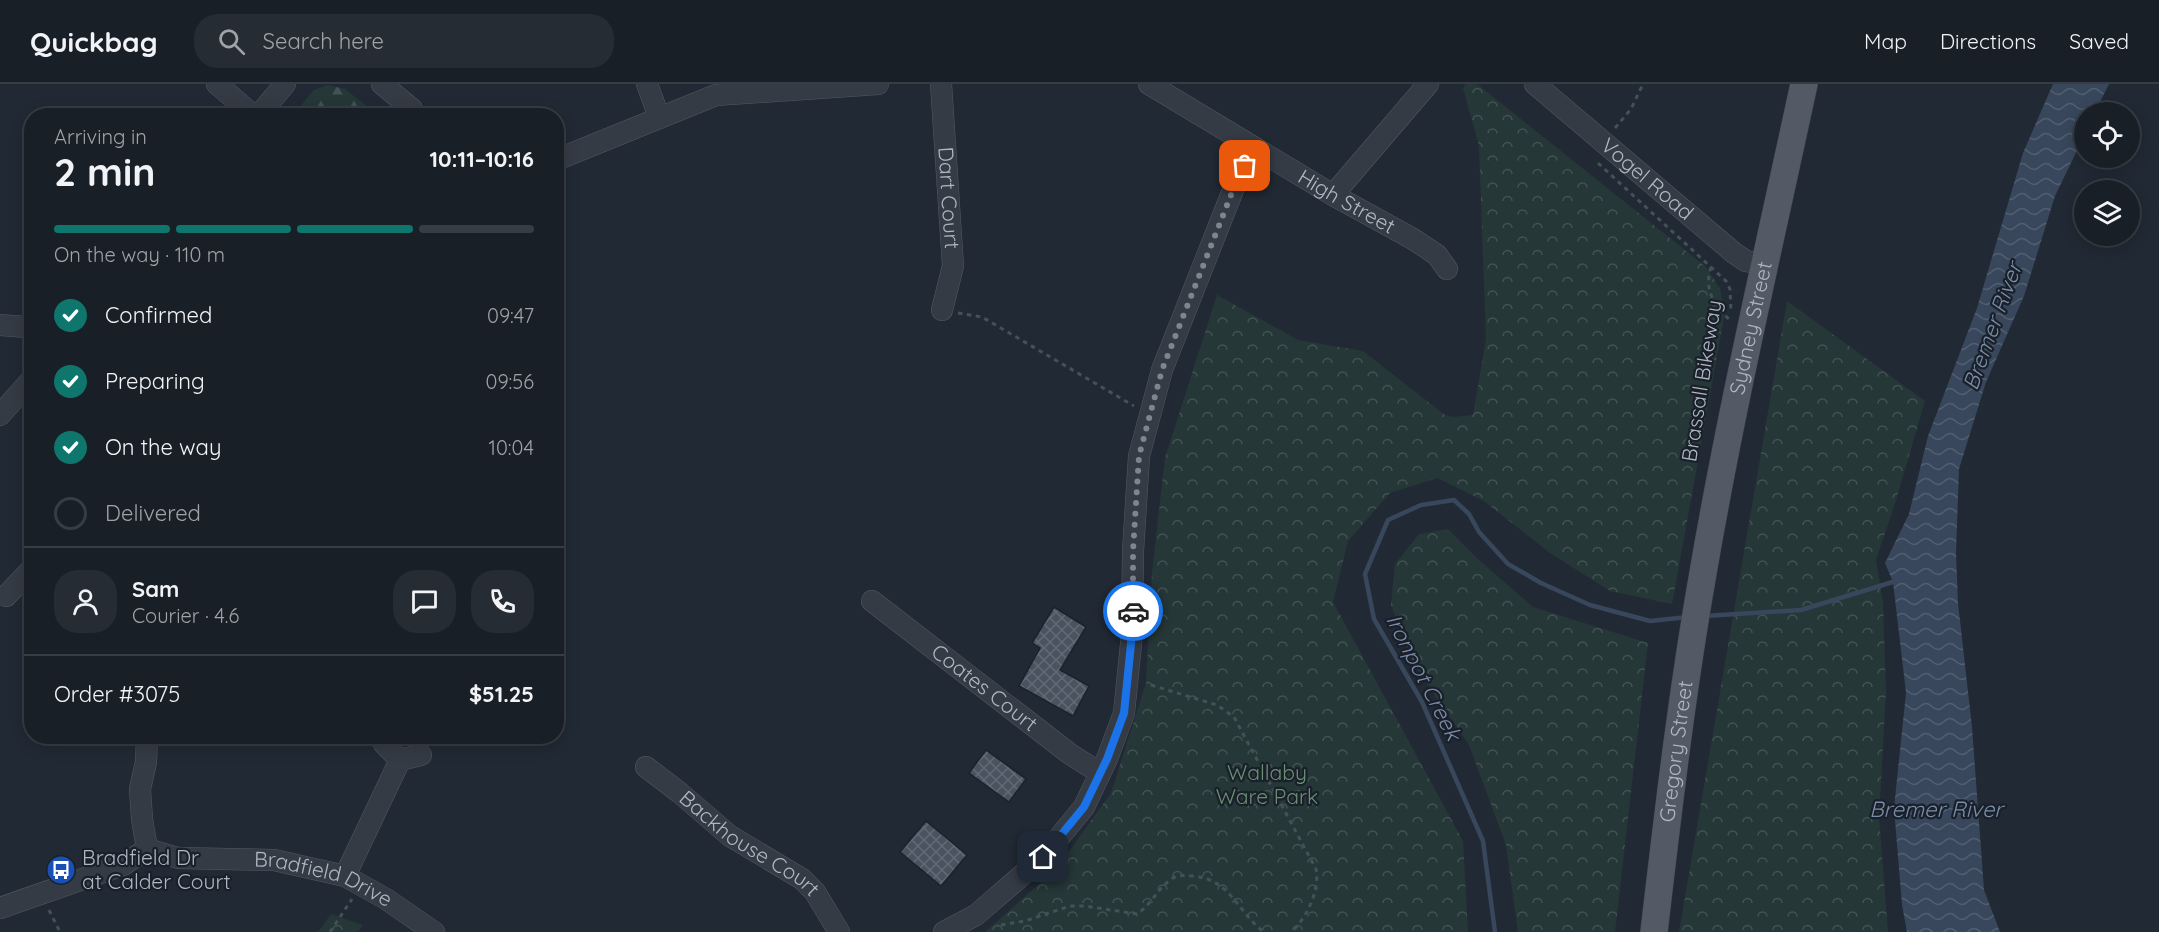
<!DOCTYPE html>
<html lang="en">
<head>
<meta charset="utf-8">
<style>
  body { margin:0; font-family:Quicksand,sans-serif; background:#262c33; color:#f1f3f6; height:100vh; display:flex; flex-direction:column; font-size:22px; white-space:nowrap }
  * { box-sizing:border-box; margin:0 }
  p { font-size:20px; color:#9fa2a7 }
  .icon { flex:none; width:33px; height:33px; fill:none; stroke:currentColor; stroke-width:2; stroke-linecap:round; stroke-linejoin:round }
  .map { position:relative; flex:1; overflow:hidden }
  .details { position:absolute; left:24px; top:24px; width:540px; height:636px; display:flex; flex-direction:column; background:#191f27; border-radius:24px; box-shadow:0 3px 15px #0003,0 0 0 2px #373d44 }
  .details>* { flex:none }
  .buttons { position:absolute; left:2074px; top:18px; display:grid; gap:12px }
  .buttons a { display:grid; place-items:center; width:66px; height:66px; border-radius:50%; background:#191f27; box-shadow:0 3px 15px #0003,0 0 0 2px #373d44; font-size:30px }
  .pin { position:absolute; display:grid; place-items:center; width:51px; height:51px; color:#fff; margin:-26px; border-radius:12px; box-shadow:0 3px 9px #0006 }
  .courier { position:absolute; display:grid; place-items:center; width:60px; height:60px; margin:-30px; border:4px solid #1a73e8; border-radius:50%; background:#fff; color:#222; box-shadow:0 2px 8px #0007 }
  .headline em { font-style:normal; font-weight:700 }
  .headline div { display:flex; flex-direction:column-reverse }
  .headline { display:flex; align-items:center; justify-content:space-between; height:102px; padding:0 30px }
  h1 { font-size:39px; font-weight:700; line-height:45px }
  .bar { display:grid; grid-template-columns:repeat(4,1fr); gap:9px 6px; align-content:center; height:72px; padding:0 30px }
  .bar i { height:8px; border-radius:4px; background:#373d44 }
  .bar .active { background:#0f766e }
  .bar p { grid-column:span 4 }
  .line { display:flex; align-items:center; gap:15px; padding:0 30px; border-top:2px solid #373d44 }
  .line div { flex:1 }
  .round { display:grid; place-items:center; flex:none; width:63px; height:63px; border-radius:24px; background:#262c33 }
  ol { padding:0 30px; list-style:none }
  li { display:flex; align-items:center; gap:18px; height:66px }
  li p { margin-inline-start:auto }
  li .icon { padding:6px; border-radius:50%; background:#0f766e; color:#fff; stroke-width:4 }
  li:last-child { color:#9fa2a7 }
  li i { width:33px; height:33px; border:3px solid #373d44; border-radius:50% }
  header { display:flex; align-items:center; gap:36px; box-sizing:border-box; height:84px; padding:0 30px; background:#191f27; border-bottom:2px solid #373d44 }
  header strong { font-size:28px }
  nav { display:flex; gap:33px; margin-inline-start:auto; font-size:21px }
  .search { width:420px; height:54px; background:#262c33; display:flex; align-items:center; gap:15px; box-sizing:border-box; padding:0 21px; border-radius:24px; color:#9fa2a7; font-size:22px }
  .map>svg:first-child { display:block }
</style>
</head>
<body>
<header>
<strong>Quickbag</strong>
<div class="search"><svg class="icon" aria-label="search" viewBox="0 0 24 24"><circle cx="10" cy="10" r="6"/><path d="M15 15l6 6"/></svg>Search here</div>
<nav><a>Map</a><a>Directions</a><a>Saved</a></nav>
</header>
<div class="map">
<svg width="2159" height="848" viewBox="0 0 2159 848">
  <defs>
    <pattern id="forest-firs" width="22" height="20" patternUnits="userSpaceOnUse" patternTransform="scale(1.5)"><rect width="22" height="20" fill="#263737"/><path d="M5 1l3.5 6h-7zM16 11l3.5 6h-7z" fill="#435252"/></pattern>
    <pattern id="park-crowns" width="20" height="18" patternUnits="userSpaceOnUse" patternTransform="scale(1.5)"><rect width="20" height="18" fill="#263737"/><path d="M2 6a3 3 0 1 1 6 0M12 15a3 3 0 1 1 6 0" fill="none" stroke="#435252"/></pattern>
    <pattern id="water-waves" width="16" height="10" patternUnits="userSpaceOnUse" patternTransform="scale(1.5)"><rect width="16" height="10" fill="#38475c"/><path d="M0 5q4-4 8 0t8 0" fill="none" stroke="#525f72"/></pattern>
    <pattern id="building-cross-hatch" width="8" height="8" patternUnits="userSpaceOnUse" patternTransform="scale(1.5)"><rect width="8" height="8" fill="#4a5360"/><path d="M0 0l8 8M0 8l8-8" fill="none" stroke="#626a75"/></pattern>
  </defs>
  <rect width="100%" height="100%" fill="#212934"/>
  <!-- forest -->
  <polygon fill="url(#forest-firs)" points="328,1 345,5 378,31 293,31 314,6"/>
  <!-- park -->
  <g fill="url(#park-crowns)">
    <polygon points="1466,0 1477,0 1705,182 1720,204 1725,228 1672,520 1610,507 1550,469 1484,417 1437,394 1390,409 1348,457 1333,518 1463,757 1468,848 985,848 1057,784 1111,709 1146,599 1152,489 1165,374 1217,211 1298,256 1363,267 1445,331 1452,333 1473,331 1486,255 1479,62 1463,4"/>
    <polygon points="1787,217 1925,317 1894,423 1876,475 1883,519 1886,608 1879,733 1888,848 1679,848"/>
    <polygon points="1448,445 1478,475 1533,523 1648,559 1615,848 1518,848 1506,761 1469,661 1413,579 1391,521 1395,480 1419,450"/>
    <polygon points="331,830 363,841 358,848 318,848"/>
  </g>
  <!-- water -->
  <polygon fill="url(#water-waves)" points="2053,0 2109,0 2095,28 2085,28 2085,50 2055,112 2024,212 1986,298 1959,385 1956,469 1958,519 1972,643 1984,806 2000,848 1907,848 1902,821 1894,724 1906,609 1893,498 1885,479 1909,430 1928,352 1977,224 2023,69"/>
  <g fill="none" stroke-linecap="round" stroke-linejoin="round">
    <!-- stream -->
    <g stroke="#38475c" stroke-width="4.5">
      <polyline points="1705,532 1801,526 1896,497"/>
      <polyline points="1495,848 1483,757 1422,618 1374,535 1365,490 1388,436 1421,421 1454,416 1469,430 1479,448 1508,480 1541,499 1590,521 1650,537 1688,533"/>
    </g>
  </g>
  <!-- building -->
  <g fill="url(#building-cross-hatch)" stroke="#1c222c" stroke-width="1.5">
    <polygon points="1054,523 1086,543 1060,586 1089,602 1073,632 1019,602 1040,564 1032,559"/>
    <polygon points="986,666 1026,695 1009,718 969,689"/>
    <polygon points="926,737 967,771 941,802 900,768"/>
  </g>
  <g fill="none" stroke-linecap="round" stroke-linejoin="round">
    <!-- minor casing -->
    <g stroke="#525963" stroke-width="22">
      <g id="minor">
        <polyline points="217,0 254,32"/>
        <polyline points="382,0 412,25 414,32"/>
        <polyline points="647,0 659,33"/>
        <path id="s1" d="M941 0 953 182 942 226"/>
        <path id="s2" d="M1149 0 1333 111 1413 155 1437 171 1447 185"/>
        <path id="s3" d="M1535 0 1734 169 1746 177 1765 181"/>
        <polyline points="258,32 285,0"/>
        <polyline points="556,76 716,11 878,0"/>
        <polyline points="1333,111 1428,0"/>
        <polyline points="0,241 26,243"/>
        <polyline points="0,331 32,295"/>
        <polyline points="6,512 32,485"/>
        <path id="s4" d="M872 517 1070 670 1100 689"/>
        <polyline points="147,652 146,678 140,705 142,735 147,765"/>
        <polyline points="384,660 400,676 421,671"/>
        <path id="s5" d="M646 683 680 709 730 752 802 795 815 808 839 848"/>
        <polyline points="345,792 400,676"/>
        <path id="s6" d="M0 824 123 781 147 765 178 774 274 776 345 792 386 815 434 848"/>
        <polyline points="944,848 976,831 1043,773 1084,723 1107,675 1124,629 1132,550 1133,467 1139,372 1162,286 1235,101 1255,64"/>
      </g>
    </g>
    <!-- major casing -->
    <g stroke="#3e444f" stroke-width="28">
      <g id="major">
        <path id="s7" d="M1654 848C1668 728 1682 608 1703 489 1731 325 1769 163 1804 0"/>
      </g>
    </g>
    <!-- path -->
    <g stroke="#435255" stroke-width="3" stroke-dasharray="4.5 4.5" stroke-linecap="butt">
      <polyline points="1615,44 1631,25 1643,0"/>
      <polyline points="1598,79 1726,197 1730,205 1731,228"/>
      <path d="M1711 183C1704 205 1713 221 1730 236"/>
      <polyline points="958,229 982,233 1134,322"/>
      <path d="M1151 601 1217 621 1234 633 1316 785C1320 807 1307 832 1292 848"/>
      <polyline points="49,826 60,848"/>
      <path d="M1001 841 1025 837 1070 822H1085L1137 830C1150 822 1157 806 1170 796 1176 791 1184 791 1192 792 1230 794 1238 829 1264 848"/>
      <polyline points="330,848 352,815"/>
    </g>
    <!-- minor -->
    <use href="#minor" stroke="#353b45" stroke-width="21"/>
    <!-- major -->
    <use href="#major" stroke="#535a65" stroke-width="27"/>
  </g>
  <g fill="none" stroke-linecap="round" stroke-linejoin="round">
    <!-- done -->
    <polyline stroke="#7d8590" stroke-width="6" stroke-dasharray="0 10.8" points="1133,527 1133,467 1139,372 1162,286 1235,101 1245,82"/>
    <!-- route -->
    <polyline stroke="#1a73e8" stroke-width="8" points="1043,773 1084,723 1107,675 1124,629 1132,550 1133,527"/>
  </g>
  <!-- icons -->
  <defs>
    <g id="bus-disc" transform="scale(1.5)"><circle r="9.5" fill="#1a4fb4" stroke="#1a202a"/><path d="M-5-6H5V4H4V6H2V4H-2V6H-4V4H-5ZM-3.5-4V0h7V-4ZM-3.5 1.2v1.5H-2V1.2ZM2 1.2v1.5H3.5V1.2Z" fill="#fff"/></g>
  </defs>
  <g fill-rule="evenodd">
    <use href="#bus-disc" x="61" y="786"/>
  </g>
  <g text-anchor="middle" stroke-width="4.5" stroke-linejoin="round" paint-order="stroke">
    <!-- street labels -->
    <g font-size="21" fill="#afb6c2" stroke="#1a202a">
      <text dy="7" stroke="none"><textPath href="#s3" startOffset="147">Vogel Road</textPath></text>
      <text dy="7" stroke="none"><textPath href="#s1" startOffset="114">Dart Court</textPath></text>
      <text dy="7" stroke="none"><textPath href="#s2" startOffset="230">High Street</textPath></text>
      <text dy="7" stroke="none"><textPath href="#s7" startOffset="612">Sydney Street</textPath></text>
      <text transform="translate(1702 297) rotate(-81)" y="7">Brassall Bikeway</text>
      <text dy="7" stroke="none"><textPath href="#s4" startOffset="142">Coates Court</textPath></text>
      <text dy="7" stroke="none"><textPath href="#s7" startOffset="182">Gregory Street</textPath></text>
      <text dy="7" stroke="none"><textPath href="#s5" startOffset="129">Backhouse Court</textPath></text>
      <text dy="7" stroke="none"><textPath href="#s6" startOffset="340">Bradfield Drive</textPath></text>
    </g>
    <!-- park labels -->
    <g font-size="21" fill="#699072" stroke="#1a202a">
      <text x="1267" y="696">Wallaby<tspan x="1267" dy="24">Ware Park</tspan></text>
    </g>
    <!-- poi labels -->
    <g font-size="21" fill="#afb6c2" stroke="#1a202a" text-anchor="start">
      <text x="82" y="781">Bradfield Dr<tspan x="82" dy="24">at Calder Court</tspan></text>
    </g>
    <!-- water labels -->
    <g font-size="22" font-style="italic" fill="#7a8da8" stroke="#1a202a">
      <text transform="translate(1992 242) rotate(-70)" y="8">Bremer River</text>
      <text transform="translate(1424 593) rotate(63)" y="8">Ironpot Creek</text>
      <text x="1936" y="733">Bremer River</text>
    </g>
  </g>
</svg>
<div class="buttons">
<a><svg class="icon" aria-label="locate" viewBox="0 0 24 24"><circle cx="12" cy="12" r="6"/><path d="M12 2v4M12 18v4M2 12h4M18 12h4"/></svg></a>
<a><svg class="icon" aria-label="layers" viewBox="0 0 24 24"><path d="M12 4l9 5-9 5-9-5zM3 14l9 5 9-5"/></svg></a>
</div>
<div class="pin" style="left:1245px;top:82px;background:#ea580c"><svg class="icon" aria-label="bag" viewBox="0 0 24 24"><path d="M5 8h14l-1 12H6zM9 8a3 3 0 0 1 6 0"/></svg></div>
<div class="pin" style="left:1043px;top:773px;background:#1f2937"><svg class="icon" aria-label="home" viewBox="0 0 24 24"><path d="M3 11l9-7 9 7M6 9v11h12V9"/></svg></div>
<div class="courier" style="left:1133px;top:527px"><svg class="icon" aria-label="car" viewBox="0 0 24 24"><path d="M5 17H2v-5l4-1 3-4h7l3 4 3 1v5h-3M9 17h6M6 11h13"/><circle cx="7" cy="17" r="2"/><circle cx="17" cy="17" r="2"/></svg></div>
<section class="details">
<div class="headline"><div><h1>2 min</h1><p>Arriving in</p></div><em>10:11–10:16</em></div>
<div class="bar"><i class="active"></i><i class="active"></i><i class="active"></i><i></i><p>On the way · 110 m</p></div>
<ol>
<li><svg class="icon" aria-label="check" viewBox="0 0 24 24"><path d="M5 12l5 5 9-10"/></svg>Confirmed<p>09:47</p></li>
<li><svg class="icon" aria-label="check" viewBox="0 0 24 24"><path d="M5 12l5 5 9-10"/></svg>Preparing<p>09:56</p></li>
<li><svg class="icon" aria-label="check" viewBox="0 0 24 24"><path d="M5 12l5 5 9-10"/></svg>On the way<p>10:04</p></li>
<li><i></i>Delivered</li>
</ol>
<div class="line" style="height:108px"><a class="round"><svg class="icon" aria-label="person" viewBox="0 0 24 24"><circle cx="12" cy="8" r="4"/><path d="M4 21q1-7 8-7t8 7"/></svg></a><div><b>Sam</b><p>Courier · 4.6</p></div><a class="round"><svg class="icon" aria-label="chat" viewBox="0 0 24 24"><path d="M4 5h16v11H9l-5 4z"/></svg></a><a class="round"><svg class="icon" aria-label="phone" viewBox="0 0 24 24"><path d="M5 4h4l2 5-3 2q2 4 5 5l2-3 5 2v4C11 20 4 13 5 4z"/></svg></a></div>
<div class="line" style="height:78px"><div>Order #3075</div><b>$51.25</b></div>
</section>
</div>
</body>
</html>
